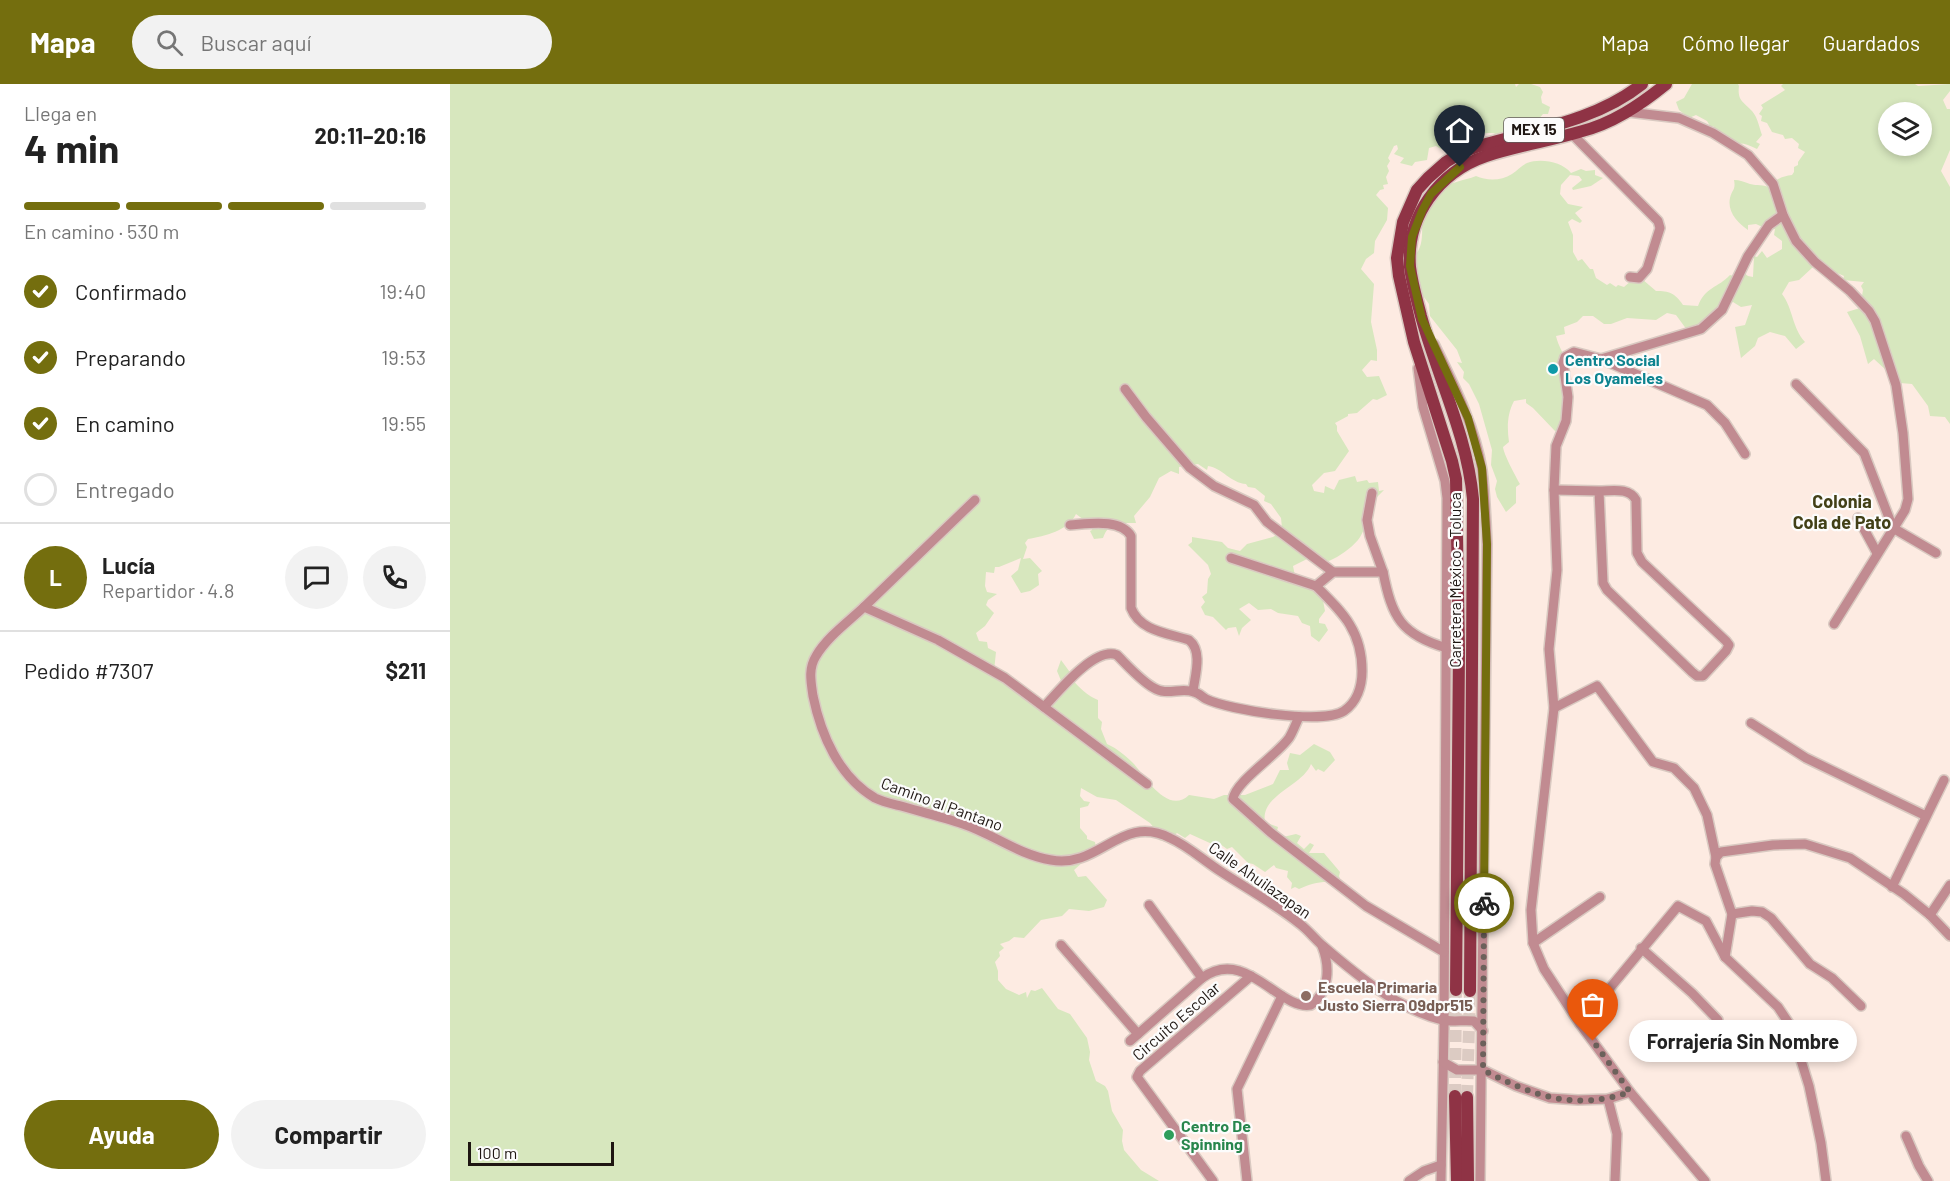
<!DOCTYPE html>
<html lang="es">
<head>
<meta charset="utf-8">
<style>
  body { margin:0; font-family:Barlow,sans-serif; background:#f2f2f2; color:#222; height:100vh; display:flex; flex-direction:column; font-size:22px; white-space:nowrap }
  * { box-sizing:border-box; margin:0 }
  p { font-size:20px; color:#767676 }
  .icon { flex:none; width:33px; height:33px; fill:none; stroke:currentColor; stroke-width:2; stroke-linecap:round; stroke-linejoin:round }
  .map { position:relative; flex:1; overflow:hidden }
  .sheet { display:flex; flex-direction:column; background:#fff; width:450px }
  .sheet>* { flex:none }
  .buttons { position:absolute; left:1428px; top:18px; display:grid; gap:12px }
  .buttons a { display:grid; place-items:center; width:54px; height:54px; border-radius:50%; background:#fff; box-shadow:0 3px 9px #0003; font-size:30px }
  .scale { position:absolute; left:18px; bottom:15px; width:146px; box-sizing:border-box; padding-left:6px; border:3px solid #1e1612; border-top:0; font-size:16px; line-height:21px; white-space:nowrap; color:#1e1612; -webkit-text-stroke:4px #fcfcfc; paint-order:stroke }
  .pin { position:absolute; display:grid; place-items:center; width:51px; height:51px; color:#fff; margin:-62px -26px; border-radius:50% 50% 50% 0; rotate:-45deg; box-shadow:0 0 6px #0007 }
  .pin .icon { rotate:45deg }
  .courier { position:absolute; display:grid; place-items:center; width:60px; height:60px; margin:-30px; border:4px solid #746e0e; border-radius:50%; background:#fff; color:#222; box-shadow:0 2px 8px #0007 }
  .bubble { position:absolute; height:42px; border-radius:21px; background:#fff; box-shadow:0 3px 9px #0003; font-size:20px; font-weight:700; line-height:42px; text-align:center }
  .overview em { font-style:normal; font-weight:700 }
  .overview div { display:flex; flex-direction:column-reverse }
  .overview { display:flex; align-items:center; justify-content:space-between; height:102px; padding:0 24px }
  h1 { font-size:39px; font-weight:700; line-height:45px }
  .bar { display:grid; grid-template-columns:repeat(4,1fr); gap:9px 6px; align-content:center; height:72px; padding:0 24px }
  .bar i { height:8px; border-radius:4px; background:#e0e0e0 }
  .bar .selected { background:#746e0e }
  .bar p { grid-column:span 4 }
  .line { display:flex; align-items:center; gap:15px; padding:0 24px; border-top:2px solid #e0e0e0 }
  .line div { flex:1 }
  .round { display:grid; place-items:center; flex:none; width:63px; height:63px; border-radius:32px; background:#f2f2f2 }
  ol { padding:0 24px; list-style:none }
  li { display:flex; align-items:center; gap:18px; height:66px }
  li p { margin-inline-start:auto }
  li .icon { padding:6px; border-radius:50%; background:#746e0e; color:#fff; stroke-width:4 }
  li:last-child { color:#767676 }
  li i { width:33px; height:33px; border:3px solid #e0e0e0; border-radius:50% }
  .cta { display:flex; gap:12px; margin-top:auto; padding:12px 24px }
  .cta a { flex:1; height:69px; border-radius:36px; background:#746e0e; color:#fff; font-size:24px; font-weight:700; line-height:69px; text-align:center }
  .cta a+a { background:#f2f2f2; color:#222 }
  header { display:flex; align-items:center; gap:36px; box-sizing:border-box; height:84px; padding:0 30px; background:#746e0e; color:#fff }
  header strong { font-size:28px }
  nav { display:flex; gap:33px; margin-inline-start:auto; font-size:21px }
  .search { width:420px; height:54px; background:#f2f2f2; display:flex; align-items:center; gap:15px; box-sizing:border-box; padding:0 21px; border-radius:33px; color:#767676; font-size:22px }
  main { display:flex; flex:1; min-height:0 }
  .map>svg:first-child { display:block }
</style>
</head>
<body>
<header>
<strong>Mapa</strong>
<div class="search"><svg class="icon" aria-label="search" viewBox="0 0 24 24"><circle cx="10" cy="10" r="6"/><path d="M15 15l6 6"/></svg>Buscar aquí</div>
<nav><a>Mapa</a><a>Cómo llegar</a><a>Guardados</a></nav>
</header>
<main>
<section class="sheet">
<div class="overview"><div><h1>4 min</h1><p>Llega en</p></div><em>20:11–20:16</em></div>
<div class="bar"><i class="selected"></i><i class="selected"></i><i class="selected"></i><i></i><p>En camino · 530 m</p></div>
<ol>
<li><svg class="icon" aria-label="check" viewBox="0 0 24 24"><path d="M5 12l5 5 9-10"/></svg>Confirmado<p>19:40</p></li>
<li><svg class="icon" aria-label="check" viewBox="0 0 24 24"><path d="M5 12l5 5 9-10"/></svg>Preparando<p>19:53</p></li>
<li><svg class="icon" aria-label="check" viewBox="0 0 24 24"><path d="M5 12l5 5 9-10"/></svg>En camino<p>19:55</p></li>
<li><i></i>Entregado</li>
</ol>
<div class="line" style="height:108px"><b class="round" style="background:#746e0e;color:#fff">L</b><div><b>Lucía</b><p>Repartidor · 4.8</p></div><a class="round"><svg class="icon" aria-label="chat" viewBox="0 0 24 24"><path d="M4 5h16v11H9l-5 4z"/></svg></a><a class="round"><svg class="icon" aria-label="phone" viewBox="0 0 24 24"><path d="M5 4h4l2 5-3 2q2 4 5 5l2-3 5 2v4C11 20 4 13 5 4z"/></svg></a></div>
<div class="line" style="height:78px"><div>Pedido #7307</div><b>$211</b></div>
<div class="cta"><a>Ayuda</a><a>Compartir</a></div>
</section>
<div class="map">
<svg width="1500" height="1097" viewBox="0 0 1500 1097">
  <rect width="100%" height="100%" fill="#fdebe2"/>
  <!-- green -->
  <g fill="#d7e7be" fill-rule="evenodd">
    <path d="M0 0H1065L1066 3 1069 0H1081L1090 3 1093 8 1091 13 1092 19 1100 23 1098 30H1093C1084 42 1067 50 1050 51 1047 51 1044 49 1041 49 1033 49 1019 51 1014 57L1007 56 1002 61 996 60 991 65 986 62 979 64 977 76 965 78 962 82 950 79 954 74 944 70 948 65 947 61 944 62 938 74 940 77 937 82 939 87 936 93 938 100 933 101 934 105 930 106 926 111 938 124 937 136 925 157 924 169 916 175 911 185 924 200 921 238 927 266V277L921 276 912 286 917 293 929 292 937 311 927 316 923 315 907 329 898 330V332L885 339 887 342V347L899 367 885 387 874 389 862 401 864 407 874 409 875 402 884 406 889 396 905 392 907 398 917 396 919 399 928 398 929 407 934 406 924 416 923 435C913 443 914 448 908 456 900 465 890 472 879 477L863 472 843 482 846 497 864 505 872 511 875 527 869 535V539L875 540 878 546 869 558 861 552 860 542 852 539 848 532 828 529 821 525 808 526 799 519 789 525 801 536 792 544 789 552 786 543 778 544 776 546 763 533 755 531 751 523 755 518 752 513 757 509 758 495 761 490 758 481 738 461 742 458V453L772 458 778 464 790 467 797 460 823 453 829 449 832 444 831 434 821 420 814 417 815 412 805 404 798 403 796 400C781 399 772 384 758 382L757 386 748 380 729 383V390L721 387 709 394 700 413 684 432 686 439C670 439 659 437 653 454L644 455 640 447 642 446 643 438 634 436 626 430C618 447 595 452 578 455L575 459 577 463 573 475 580 474 592 487 588 490 589 501 580 507 571 509 561 492 568 486 571 474 549 483H545L544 489 536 488 535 502 537 508 547 510 538 516 536 521 544 529 535 542 526 549 529 557 537 558 538 564 546 568 544 587 585 622 590 624 612 599 607 587 611 576 622 591V595C628 603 638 612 648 616V634L652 638 651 645 657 660C668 665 676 672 684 680 696 694 718 731 739 711L764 715 774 711H795L823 700 830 686H839L837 679 840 669 850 671 864 660 880 668 885 676 874 688 868 685 866 687 861 680C853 702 810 711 815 738L828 743 827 747 833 753 846 750 851 752 847 759 854 765 860 759 864 761 859 769H874L890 788 889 792 892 800C876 796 864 798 849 805L845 803 841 805 842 799 837 793 838 787 826 784 824 781 815 788 803 780 798 779 782 763 777 765 770 760H762L740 750 735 754 727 749 716 758 709 756 710 751 700 739 666 716 647 713 631 704 630 712 634 717 640 718 638 722 630 724V744L637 752V755L645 758 647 771 633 778 624 786 628 793 636 792 657 816 654 823 639 827 619 825 612 832 591 836 574 854 564 853 559 857 550 860 554 864 549 868 550 872 545 878 548 887V896L556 905 569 911 576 908 577 914 581 906 585 907 592 904 608 925 620 930 637 954 640 968 639 976 646 997 655 1002 658 1007 662 1027 673 1046 672 1057 674 1066 691 1086 709 1097H0Z"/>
    <path d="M1242 0H1288L1289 2C1287 17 1294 18 1302 27 1308 34 1309 43 1312 51L1306 58 1310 60 1307 65C1297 60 1291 58 1281 61L1263 42H1260L1257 37 1246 31 1239 34 1229 26 1226 18 1234 14Z"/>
    <path d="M1333 0H1465L1468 2 1500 0V7L1493 16 1497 25H1500V66L1491 87 1500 103V340L1495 333 1480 332 1478 322 1462 300 1450 299 1424 275 1418 280 1410 252 1397 228 1410 224 1413 206 1411 202 1414 198 1393 196 1394 192 1371 182 1363 183 1349 196 1339 198 1332 210C1343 224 1342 244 1355 258L1346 265 1335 252 1320 248 1308 254 1305 262 1291 274 1285 243 1295 241 1302 221 1291 223 1283 218C1272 225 1255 230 1250 242L1237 246 1226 231 1217 229 1206 236 1177 234 1161 240H1154L1143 232H1133L1127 238 1114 243 1115 250 1106 252C1108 262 1114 269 1116 278 1122 299 1114 325 1111 346L1105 347 1083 324 1076 319V315L1064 317C1057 330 1057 344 1059 358L1053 363C1054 371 1065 391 1070 400L1066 403V419L1056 428 1047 413 1045 405 1047 397 1041 381 1042 366 1029 320 1019 300 1013 294 1014 288 1007 278 1012 279 1007 266 980 232 979 220 971 209C972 202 966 182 963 173 974 164 972 148 972 136 981 129 982 115 990 107 1000 97 1014 97 1026 92 1037 97 1051 97 1062 90 1067 87 1072 81 1077 79 1091 74 1112 78 1121 89L1131 85 1136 87 1145 86V91L1153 94 1141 102 1123 106 1122 104 1132 96 1129 92 1120 91 1111 101 1110 110 1118 120 1133 123 1125 129 1132 137 1130 139 1122 135 1118 138 1123 151V168L1128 177 1132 175 1140 185H1143L1146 194 1157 201 1160 199 1166 203 1168 201 1174 203 1182 196 1192 195 1206 207C1219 207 1225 209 1233 221L1248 222C1255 203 1268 204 1280 191L1287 193 1289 185 1298 192 1303 193 1304 172 1307 173 1312 167 1317 174 1332 165V157L1324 151 1325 145 1319 146 1306 140 1298 141V146C1288 139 1277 128 1280 114 1282 105 1286 106 1284 96 1290 96 1294 98 1300 100 1307 102 1313 100 1321 104 1324 95 1333 92 1342 91L1344 88V83L1348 81V78L1355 68 1348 64 1349 60 1342 54 1335 55 1333 51 1322 48 1317 39 1311 37 1312 32 1309 30 1313 24 1311 21 1335 6 1331 2ZM1438 28H1472V62H1438Z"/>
  </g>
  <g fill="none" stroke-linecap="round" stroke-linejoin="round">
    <!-- major-tunnel -->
    <g stroke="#dccbc3" stroke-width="12" stroke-dasharray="12 6" stroke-linecap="butt">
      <polyline points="1005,1012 1006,906"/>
      <polyline points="1017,1013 1020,907"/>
    </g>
    <!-- minor casing -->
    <g stroke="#d9c9c1" stroke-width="12">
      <g id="minor">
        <polyline points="1178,28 1229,34 1263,49 1298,71 1323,100 1333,131 1346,157 1365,178 1400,207 1419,227 1425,237 1446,301 1453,349 1458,415 1455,426 1384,540"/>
        <polyline points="1122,50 1208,137 1210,144 1197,185 1189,194 1180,193"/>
        <path d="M984 260C1003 299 1025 342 1032 386 1035 410 1036 435 1037 460L1030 1097"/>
        <polyline points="1151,275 1251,245 1272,226 1298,172 1319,141 1333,131"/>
        <polyline points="968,284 973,323 995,397 997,414 994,945 991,1097"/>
        <polyline points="1346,300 1414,369 1443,444 1486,469"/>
        <polyline points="675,305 696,333 740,384 764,402 804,421 817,438 883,488"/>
        <path d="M1104 406 1149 407 1153 499 1157 506 1242 588 1247 592H1253L1276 567 1279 561 1276 557 1192 478 1187 469 1186 416C1179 403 1162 407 1149 407"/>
        <polyline points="922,409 917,436 920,452 933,488"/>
        <polyline points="1408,434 1427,469"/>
        <path d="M620 441C638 440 670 434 681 452V524C690 547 717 549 739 556 753 567 745 592 743 607"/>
        <polyline points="781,474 866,502"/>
        <polyline points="414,523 525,416"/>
        <path d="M594 623C608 608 645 562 667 571 678 582 691 597 704 604 716 612 732 603 744 608 749 609 752 613 756 615 779 626 873 641 894 627 907 618 912 602 912 587 912 547 893 529 866 502L883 488H933C942 533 951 551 997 564"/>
        <polyline points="1104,624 1147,602 1203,678 1224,684 1244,704 1257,731 1266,773 1271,768 1323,761 1355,760 1400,774 1454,810 1480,831 1500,852"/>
        <path d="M849 633C846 639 843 648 839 654 827 671 785 698 783 715L820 748 916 822 994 868"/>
        <polyline points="1301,639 1356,674 1476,732"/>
        <path d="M697 700 555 594 488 556 414 523C398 538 377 553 366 572 358 585 361 598 363 612 371 651 389 693 425 714 433 718 443 720 451 722 472 728 493 733 513 740 543 750 569 771 601 776 650 785 671 729 720 754 738 762 753 776 770 787 796 804 825 820 850 840 858 846 865 855 873 862 908 892 946 924 992 936 1002 938 1014 936 1024 937L1033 947"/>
        <polyline points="1266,773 1265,780 1282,830 1275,873"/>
        <polyline points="1442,803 1494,696"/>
        <polyline points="699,821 752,894"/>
        <polyline points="1282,830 1302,827 1312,828 1321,834 1360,880 1382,894 1411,922"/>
        <polyline points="1480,831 1500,801"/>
        <polyline points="1083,859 1150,813"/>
        <polyline points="611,861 688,950"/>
        <polyline points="1191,864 1242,909 1268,936"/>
        <polyline points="1130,940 1228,822 1256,837 1275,873 1328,923 1340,941 1359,1002 1371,1059 1376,1097"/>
        <path d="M680 957 752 894C796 862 829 927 861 921 880 907 880 882 872 862"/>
        <polyline points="993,978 1007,986 1033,986 1066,1002 1100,1014 1128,1016 1158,1015 1180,1008"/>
        <polyline points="1158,1015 1167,1050 1165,1097"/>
        <polyline points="1456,1052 1469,1082 1478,1097"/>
        <polyline points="763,1097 687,993 690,987 801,892"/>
        <polyline points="797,1097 787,1005 832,912"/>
        <polyline points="959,1097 974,1087 991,1081"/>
        <polyline points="1255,1097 1180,1008 1130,940 1094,885 1083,859 1081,826 1104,624 1099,565 1107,486 1104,406 1106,362 1116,337 1118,313 1113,279 1115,273 1124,268 1151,275 1257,321 1275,339 1295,370"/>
      </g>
    </g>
    <!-- major casing -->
    <g stroke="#d9c9c1" stroke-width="15">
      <g id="major">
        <path d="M1006 906 1009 567 1006 395 1002 377 964 258 949 192 947 174 953 138 967 106 978 94 996 78 1012 68 1026 63C1082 46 1146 37 1192 0"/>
        <path d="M1020 907 1023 415C1017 351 988 294 971 232 967 216 962 200 960 183 956 132 989 88 1036 72 1067 62 1098 57 1129 48 1162 40 1190 21 1216 0"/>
        <polyline points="1005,1012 1007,1097"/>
        <polyline points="1017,1013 1018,1097"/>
      </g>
    </g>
    <!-- minor -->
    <use href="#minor" stroke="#c18b91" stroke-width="9"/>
    <!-- major -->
    <use href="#major" stroke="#8f3345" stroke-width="12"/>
  </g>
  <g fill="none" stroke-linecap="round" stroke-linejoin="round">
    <!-- done -->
    <path stroke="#6c615b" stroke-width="6" stroke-dasharray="0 10.8" d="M1034 819 1033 986C1084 1012 1123 1027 1180 1008L1143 957"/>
    <!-- route -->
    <polyline stroke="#746e0e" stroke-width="8" points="1010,83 981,110 972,127 962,153 960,182 972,235 1018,334 1032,384 1037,460 1034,819"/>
  </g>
  <!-- markers -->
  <circle fill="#0f9aa8" stroke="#fcfcfc" stroke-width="2" cx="1103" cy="285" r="6"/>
  <circle fill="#8d6e63" stroke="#fcfcfc" stroke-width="2" cx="856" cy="912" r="6"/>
  <circle fill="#2e9e5b" stroke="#fcfcfc" stroke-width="2" cx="719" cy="1051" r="6"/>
  <g text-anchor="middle" stroke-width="4.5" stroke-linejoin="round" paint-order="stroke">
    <!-- shield labels -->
    <rect fill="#fcfcfc" stroke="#615b58" stroke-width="1.5" x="1054" y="34" width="60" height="24" rx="4.5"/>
    <g font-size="15" font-weight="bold" fill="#1e1612">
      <text x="1084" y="51">MEX 15</text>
    </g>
    <!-- culture labels -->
    <g font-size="16" font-weight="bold" fill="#0d838f" stroke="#fcfcfc" text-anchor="start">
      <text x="1115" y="282">Centro Social<tspan x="1115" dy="18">Los Oyameles</tspan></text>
    </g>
    <!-- street labels -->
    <g font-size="16" fill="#1e1612" stroke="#fcfcfc">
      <text transform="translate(1005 496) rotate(-90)" y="6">Carretera México - Toluca</text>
      <text transform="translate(492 720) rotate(20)" y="6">Camino al Pantano</text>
      <text transform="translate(810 796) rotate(35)" y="6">Calle Ahuilazapan</text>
      <text transform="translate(726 937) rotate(-41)" y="6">Circuito Escolar</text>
    </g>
    <!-- education labels -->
    <g font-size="16" font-weight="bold" fill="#785e54" stroke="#fcfcfc" text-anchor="start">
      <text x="868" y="909">Escuela Primaria<tspan x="868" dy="18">Justo Sierra 09dpr515</tspan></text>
    </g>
    <!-- leisure labels -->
    <g font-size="16" font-weight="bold" fill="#27864d" stroke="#fcfcfc" text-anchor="start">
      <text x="731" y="1048">Centro De<tspan x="731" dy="18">Spinning</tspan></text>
    </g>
    <!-- neighbourhood labels -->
    <g font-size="18" font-weight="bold" fill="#424017" stroke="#fcfcfc">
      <text x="1392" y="424">Colonia<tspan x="1392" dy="21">Cola de Pato</tspan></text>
    </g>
  </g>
</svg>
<div class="buttons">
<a><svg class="icon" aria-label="layers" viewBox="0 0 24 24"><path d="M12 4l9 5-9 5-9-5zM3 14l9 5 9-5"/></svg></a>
</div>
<div class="scale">100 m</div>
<div class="pin" style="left:1143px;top:957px;background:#ea580c"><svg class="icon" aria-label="bag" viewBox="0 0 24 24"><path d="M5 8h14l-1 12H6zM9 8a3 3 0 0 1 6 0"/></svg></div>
<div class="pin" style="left:1010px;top:83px;background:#1f2937"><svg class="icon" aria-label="home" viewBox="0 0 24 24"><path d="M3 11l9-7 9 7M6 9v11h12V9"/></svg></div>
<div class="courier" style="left:1034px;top:819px"><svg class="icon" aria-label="bike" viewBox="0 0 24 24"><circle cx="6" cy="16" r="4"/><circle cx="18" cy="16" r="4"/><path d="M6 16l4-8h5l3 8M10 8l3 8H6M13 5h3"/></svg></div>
<div class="bubble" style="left:1179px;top:936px;width:228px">Forrajería Sin Nombre</div>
</div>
</main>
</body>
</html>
